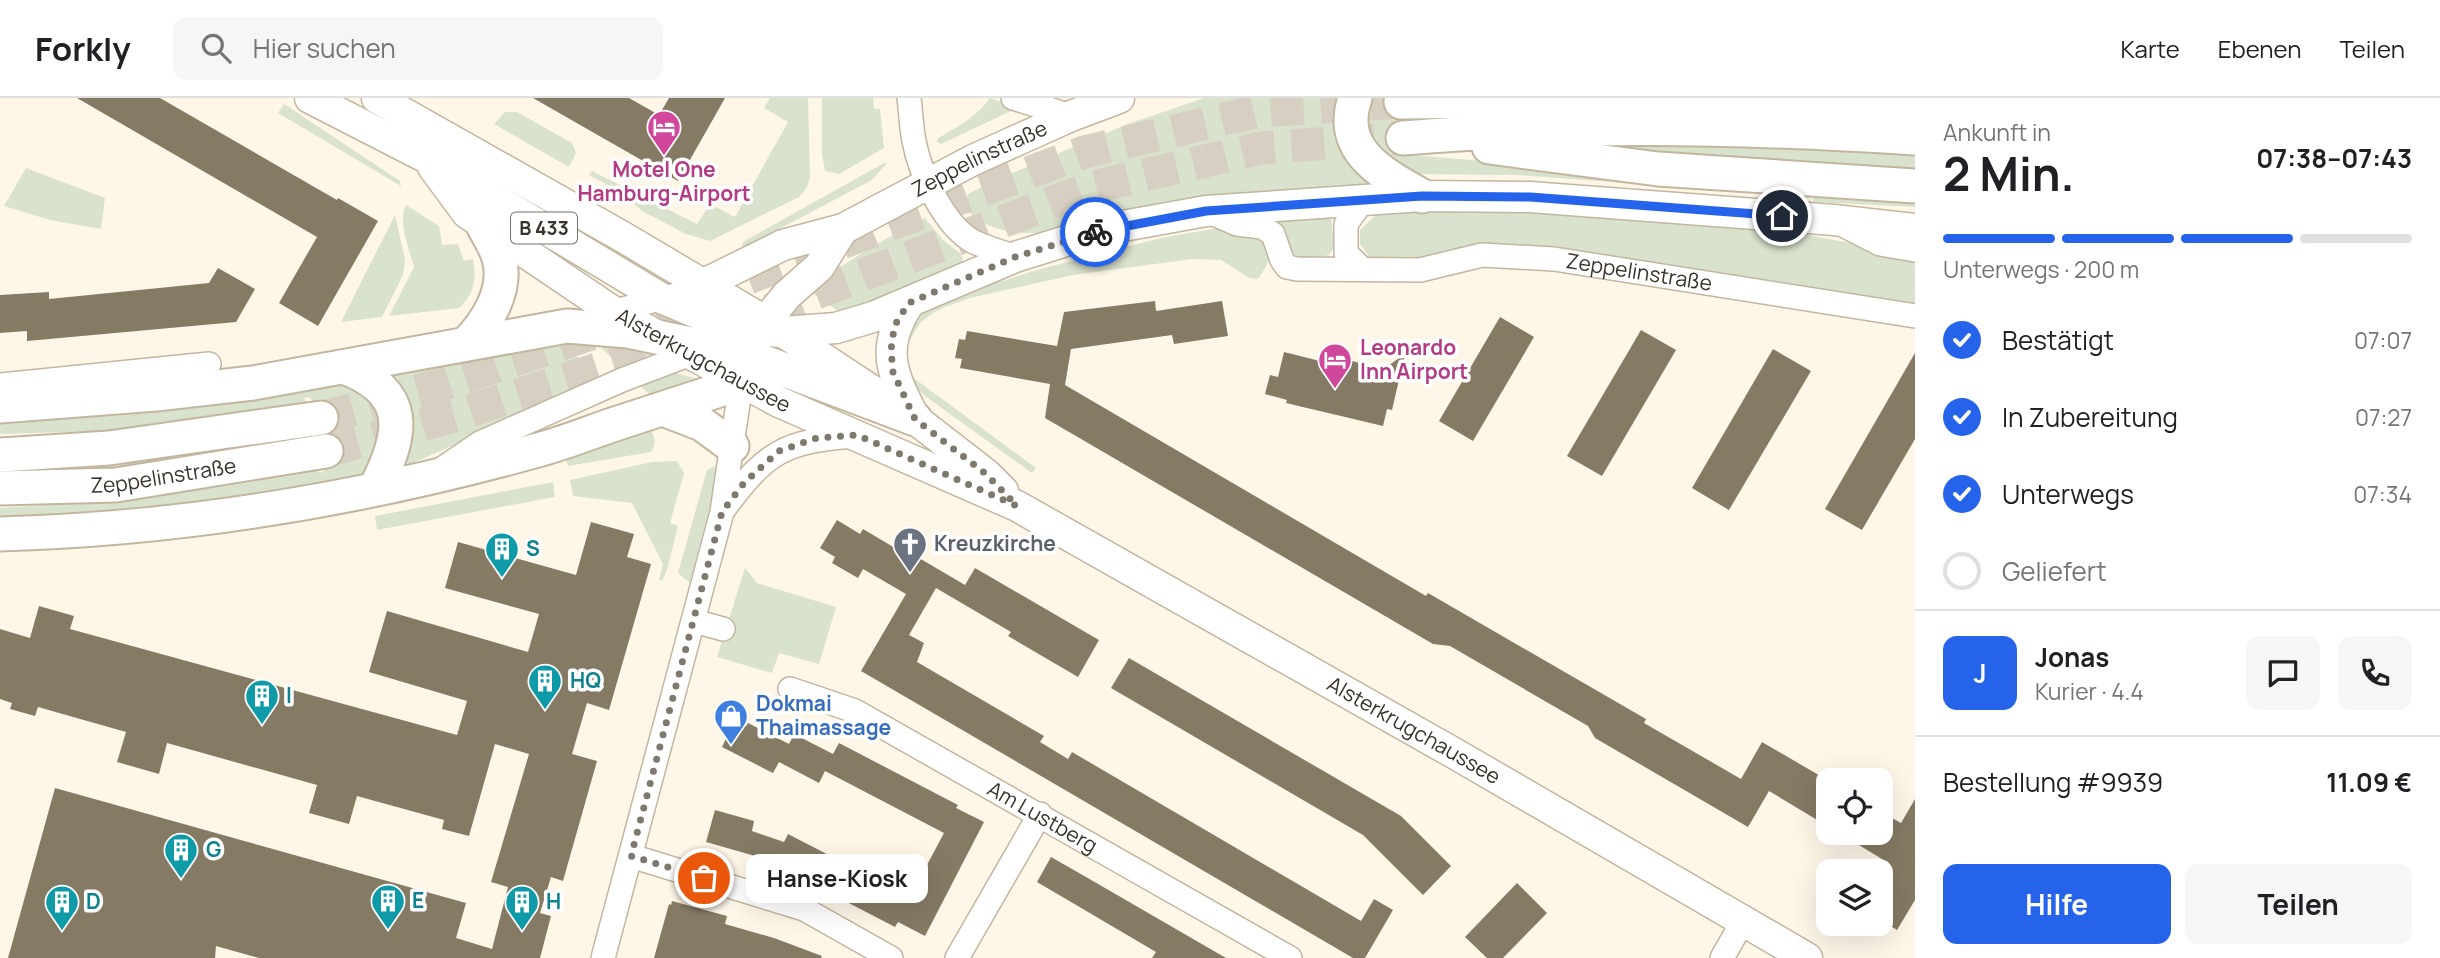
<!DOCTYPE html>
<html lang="de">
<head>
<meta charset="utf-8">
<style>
  body { margin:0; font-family:Manrope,sans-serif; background:#f6f6f6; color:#202124; height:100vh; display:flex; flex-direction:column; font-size:26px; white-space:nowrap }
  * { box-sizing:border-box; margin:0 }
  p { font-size:23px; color:#757577 }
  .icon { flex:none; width:38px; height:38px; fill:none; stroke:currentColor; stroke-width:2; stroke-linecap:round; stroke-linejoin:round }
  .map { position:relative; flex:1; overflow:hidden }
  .sheet { display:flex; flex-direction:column; background:#fff; width:525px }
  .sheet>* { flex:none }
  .controls { position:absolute; left:1816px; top:670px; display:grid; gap:14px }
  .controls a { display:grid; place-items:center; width:77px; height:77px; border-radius:14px; background:#fff; box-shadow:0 7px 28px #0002; font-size:35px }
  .pin { position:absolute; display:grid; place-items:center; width:60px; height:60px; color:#fff; margin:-30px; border:4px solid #fff; border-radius:50%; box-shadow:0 2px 7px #0007 }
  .courier { position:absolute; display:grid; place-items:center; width:70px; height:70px; margin:-35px; border:5px solid #2563eb; border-radius:50%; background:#fff; color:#222; box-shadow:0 2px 9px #0007 }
  .bubble { position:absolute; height:49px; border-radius:14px; background:#fff; box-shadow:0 7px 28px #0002; font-size:23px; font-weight:700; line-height:49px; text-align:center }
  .headline em { font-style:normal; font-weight:700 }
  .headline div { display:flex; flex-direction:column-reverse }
  .headline { display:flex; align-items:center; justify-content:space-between; height:119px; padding:0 28px }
  h1 { font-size:46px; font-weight:700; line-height:52px }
  .bar { display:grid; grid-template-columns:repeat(4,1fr); gap:10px 7px; align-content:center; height:84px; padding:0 28px }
  .bar i { height:9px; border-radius:5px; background:#e0e0e0 }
  .bar .current { background:#2563eb }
  .bar p { grid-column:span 4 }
  .line { display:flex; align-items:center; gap:18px; padding:0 28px; border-top:2px solid #e0e0e0 }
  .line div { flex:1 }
  .round { display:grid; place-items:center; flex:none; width:74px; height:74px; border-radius:14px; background:#f6f6f6 }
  ol { padding:0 28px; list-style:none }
  li { display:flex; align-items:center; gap:21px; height:77px }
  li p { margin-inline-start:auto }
  li .icon { padding:7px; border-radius:50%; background:#2563eb; color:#fff; stroke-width:4 }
  li:last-child { color:#757577 }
  li i { width:38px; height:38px; border:4px solid #e0e0e0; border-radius:50% }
  .action { display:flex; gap:14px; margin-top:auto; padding:14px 28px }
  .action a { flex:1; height:80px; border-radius:14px; background:#2563eb; color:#fff; font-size:28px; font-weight:700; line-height:80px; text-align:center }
  .action a+a { background:#f6f6f6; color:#202124 }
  header { display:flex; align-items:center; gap:42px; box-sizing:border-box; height:98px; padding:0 35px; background:#fff; border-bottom:2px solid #e0e0e0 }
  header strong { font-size:33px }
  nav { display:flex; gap:38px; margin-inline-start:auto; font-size:24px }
  .search { width:490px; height:63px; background:#f6f6f6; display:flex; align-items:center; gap:18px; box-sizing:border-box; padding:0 24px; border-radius:14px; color:#757577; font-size:26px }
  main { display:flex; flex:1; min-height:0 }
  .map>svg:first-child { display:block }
</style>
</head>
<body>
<header>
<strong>Forkly</strong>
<div class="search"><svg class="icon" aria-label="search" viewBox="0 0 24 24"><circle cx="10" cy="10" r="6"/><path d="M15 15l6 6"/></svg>Hier suchen</div>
<nav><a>Karte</a><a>Ebenen</a><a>Teilen</a></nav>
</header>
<main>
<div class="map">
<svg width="1915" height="860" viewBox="0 0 1915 860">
  <rect width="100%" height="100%" fill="#fef7e8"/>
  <!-- green -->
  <g fill="#d9e2cc">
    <polygon points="770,0 808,0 810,79 807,89 799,99 710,143 686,136 642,113 619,93 589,77 592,73 697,126 710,106 735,119 788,24 764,10"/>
    <polygon points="822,0 873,0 874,11 880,11 884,50 839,76 825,73 822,56"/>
    <polygon points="990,0 1011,7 1013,12 941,46 937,44 937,41 965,24 981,11"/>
    <path d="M1204 0H1333L1334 42 1347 49 1376 86 1192 101 1142 109 1039 135C1013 136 979 131 964 108L968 96 989 85 1125 27Z"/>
    <polygon points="1369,0 1402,0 1399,22 1411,57 1915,99 1915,109 1813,104 1813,99 1516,77 1407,76 1365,36"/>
    <polygon points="284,6 400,83 401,88 278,15"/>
    <polygon points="505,14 517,14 572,45 576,55 569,69 494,26"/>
    <polygon points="1780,46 1915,53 1915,76 1585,53 1577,47"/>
    <polygon points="884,65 887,65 872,82 741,151 743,144"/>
    <polygon points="26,70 105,100 101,131 50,122 4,108"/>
    <path d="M406 107 439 128 442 147 458 146 464 163 473 161C477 180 474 197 459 210L389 218 414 169C410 153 397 123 406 107Z"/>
    <polygon points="1473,111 1712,125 1807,137 1915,157 1915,208 1565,151 1479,147 1447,152 1425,160 1371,161 1360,146 1360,132 1377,116 1393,112"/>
    <path d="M1331 116 1334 150 1329 157 1313 161 1297 160C1286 147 1283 132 1273 119Z"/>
    <polygon points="395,117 405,162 403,177 382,219 341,224"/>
    <path d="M925 120 942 141 961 156 963 161 960 168 902 196 841 215 809 193C845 163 884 141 925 120Z"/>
    <path d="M1218 130 1263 140C1273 160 1270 163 1258 181L1249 180 1221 162 1192 161 1073 177 970 200 945 209 933 215 920 225 910 242H903L917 216 954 198 1037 172 1161 140Z"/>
    <polygon points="561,243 603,283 410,366 406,364 411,346 411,323 384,268"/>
    <polygon points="595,244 652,254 655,258 626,274"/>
    <polygon points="905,264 915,281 1036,370 1032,375 925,298 914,287"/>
    <polygon points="672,274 698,281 699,285 653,300 635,283"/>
    <path d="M360 285 386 314 377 370 355 383 317 393 0 426V410C107 404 212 392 317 373L323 375C334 348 329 319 309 299L304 300 307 305 187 325 103 333 0 336V323L298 287Z"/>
    <path d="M646 327C654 335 658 343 651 354L568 368 564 354Z"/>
    <polygon points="258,343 254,348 125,370 0,379 0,371"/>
    <polygon points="677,363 684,375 670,425 678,428 667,472 662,483 659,482 663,466 632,405 573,398 570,382 652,364"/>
    <polygon points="717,367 717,381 690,485 678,475 707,372"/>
    <polygon points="553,384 555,399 377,432 375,418"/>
    <polygon points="745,470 757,485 836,509 819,566 779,555 772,575 717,559"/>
  </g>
  <!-- building -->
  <g fill="#857a64">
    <polygon points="77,0 160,0 337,102 338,100 378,123 318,228 279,205 317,139"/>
    <polygon points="533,0 629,0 659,17 669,0 725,0 678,83"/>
    <polygon points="218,170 255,191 236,224 27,243 27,233 0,235 0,197 49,194 49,201 209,185"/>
    <polygon points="1155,203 1156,213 1222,203 1228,238 1174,246 1172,237 1071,251 1065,287 1426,498 1428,495 1646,621 1644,625 1741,681 1762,644 1829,683 1829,729 1769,693 1748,729 1595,640 1588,628 1450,548 1433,546 1045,320 1050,286 960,270 962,261 955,260 959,241 965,242 967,233 1057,248 1064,214"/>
    <polygon points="1500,219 1534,239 1473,343 1439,323"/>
    <polygon points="1641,232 1676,252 1602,378 1567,358"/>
    <polygon points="1773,251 1811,273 1729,412 1692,390"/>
    <polygon points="1284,254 1344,269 1346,261 1382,272 1405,256 1392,312 1387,311 1383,328 1286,305 1287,302 1265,296 1270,277 1278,279"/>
    <polygon points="1915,255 1915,341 1862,432 1825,411"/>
    <polygon points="837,422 860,436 863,431 895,450 897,447 965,487 975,470 1099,542 1078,579 1008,538 1011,534 936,490 909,537 924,545 917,564 1044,638 1040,644 1068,661 1072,654 1361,823 1374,801 1393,812 1365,860 1353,860 861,573 906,496 863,471 858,480 832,465 835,459 820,450"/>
    <polygon points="591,424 634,436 627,459 651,466 609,612 587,605 572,656 597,663 563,783 551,779 540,815 551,818 540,860 259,860 216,848 215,860 8,860 55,690 466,805 456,840 492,851 508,789 491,784 529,656 495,646 469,738 442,731 444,722 357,698 349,726 309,715 317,687 167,645 159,676 117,664 126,634 38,609 35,618 10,611 12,605 0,601 0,531 30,540 39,508 74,518 70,531 457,637 467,603 369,574 387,513 528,554 539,516 445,490 458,444 576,477"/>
    <polygon points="1129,560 1401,718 1451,768 1423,797 1363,737 1111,590"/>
    <polygon points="735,622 746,628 748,625 789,646 794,636 833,656 839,645 958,707 956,710 984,724 925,838 898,824 895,829 762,760 706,744 715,712 754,723 752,733 784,744 788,736 910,799 944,735 825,673 819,685 779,664 773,675 722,649"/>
    <polygon points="1915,701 1915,802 1897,832 1881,822 1881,774 1874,774 1882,761 1839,735 1881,735 1881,714 1901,725"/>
    <polygon points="1051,759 1086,779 1226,860 1152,860 1156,854 1037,784"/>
    <polygon points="1517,785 1547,815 1503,860 1487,860 1465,839"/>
    <polygon points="672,803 727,818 725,826 774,840 822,858 821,860 654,860 669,806 671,807"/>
  </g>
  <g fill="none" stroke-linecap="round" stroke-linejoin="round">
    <!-- highway-tunnel -->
    <g stroke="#d7d0c2" stroke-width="33" stroke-dasharray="33 17" stroke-linecap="butt">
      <polyline points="769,213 1093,89 1261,50 1403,40"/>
      <polyline points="321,320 447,285 673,208 1084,54 1259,13 1401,4"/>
      <polyline points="326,353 457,317 692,240"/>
    </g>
    <!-- minor casing -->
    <g stroke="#c2b69f" stroke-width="26">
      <g id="minor">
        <path d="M909 0C911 14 911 29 914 43 920 75 944 128 974 144 987 150 1002 154 1015 159"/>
        <polyline points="1013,0 1071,18"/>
        <path id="s1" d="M1209 114 1237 126 1262 129 1273 136 1282 162 1287 169 1297 171 1420 172 1482 157 1554 161 1915 218"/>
        <polyline points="1843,127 1880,146 1915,152"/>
        <polyline points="1362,171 1346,155 1346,126 1363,102"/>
        <polyline points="604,216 679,196 702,187"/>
        <polyline points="0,287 209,266"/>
        <polyline points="443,370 480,345 622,282 701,252"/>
        <path d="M724 411C766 354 784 343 855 338"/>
        <polyline points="694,523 723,531"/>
        <path id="s2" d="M790 591 855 613 1290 860"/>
        <polyline points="631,758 804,811 891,860"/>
        <polyline points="603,860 722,414 741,285"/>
        <polyline points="957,860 1040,716"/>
        <polyline points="1722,860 1743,823"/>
      </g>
    </g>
    <!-- major casing -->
    <g stroke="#c2b69f" stroke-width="33">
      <g id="major">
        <polyline points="310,0 427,60 661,200 711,221 760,233 783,234 836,230 873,219 1015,159 1101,132 1206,113 1422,98 1530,99 1834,122 1915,131"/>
        <polyline points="377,0 623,139 783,234 915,321 986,376 1003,393"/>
        <path id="s3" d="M433 69 467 115 612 213 779 304 1017 408 1452 654 1807 860"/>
        <path id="s4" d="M702 187 783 147 843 131 973 62 1071 18 1119 0"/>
        <path d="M909 205C879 251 892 276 915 321"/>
        <polyline points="756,241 765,224 787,197 819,169 843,131"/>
      </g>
    </g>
    <!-- highway casing -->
    <g stroke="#c2b69f" stroke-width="37">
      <g id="highway">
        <path d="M1355 0C1337 53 1383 76 1422 98"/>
        <polyline points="1401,4 1716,1 1915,8"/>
        <path d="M1403 40C1571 26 1747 29 1915 40"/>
        <polyline points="1489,49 1658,71 1915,88"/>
        <path d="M466 246C487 225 508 192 499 160 496 148 487 136 482 125"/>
        <path d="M344 269C410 294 404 334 376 389"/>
        <polyline points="0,308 156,296 253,285 567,228 628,233 748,258 915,321"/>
        <polyline points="663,311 702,326 732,348"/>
        <polyline points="0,357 109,350 321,320"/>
        <path id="s5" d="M0 390 116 387 326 353"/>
        <path d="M0 436C180 431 361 401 534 353 562 346 588 335 615 326 657 312 699 299 741 285"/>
      </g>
    </g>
    <!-- minor -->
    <use href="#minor" stroke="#fff" stroke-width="23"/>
    <!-- major -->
    <use href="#major" stroke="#fff" stroke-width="30"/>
    <!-- highway -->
    <use href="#highway" stroke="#fff" stroke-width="33"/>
  </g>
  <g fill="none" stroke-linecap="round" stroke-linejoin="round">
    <!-- done -->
    <polyline stroke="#7e786d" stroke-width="7" stroke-dasharray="0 12.6" points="704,780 631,758 722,414 744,385 779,353 817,340 857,337 1017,408 986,376 915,321 893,274 891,252 893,237 897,223 909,205 1015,159 1095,134"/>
    <!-- route -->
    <polyline stroke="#2563eb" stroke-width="9" points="1095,134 1206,113 1422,98 1530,99 1782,118"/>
  </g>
  <!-- icons -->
  <defs>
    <g id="hotel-pin" transform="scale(1.75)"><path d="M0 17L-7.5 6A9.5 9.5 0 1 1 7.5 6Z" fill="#d1479c" stroke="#fff"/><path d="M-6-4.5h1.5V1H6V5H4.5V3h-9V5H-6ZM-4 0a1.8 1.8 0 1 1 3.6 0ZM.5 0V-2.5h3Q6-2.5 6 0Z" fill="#fff"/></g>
    <g id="church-pin" transform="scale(1.75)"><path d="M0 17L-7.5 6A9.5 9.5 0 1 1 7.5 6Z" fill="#6b7280" stroke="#fff"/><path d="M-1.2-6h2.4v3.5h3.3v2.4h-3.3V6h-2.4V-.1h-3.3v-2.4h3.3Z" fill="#fff"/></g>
    <g id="building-pin" transform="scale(1.75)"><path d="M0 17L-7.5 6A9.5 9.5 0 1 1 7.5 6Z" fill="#0f9aa8" stroke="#fff"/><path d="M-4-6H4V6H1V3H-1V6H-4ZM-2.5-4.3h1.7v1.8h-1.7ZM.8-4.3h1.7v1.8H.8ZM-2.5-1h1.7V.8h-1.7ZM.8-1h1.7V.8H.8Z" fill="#fff"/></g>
    <g id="shop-pin" transform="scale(1.75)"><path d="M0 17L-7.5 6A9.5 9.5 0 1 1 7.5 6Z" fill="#3f7fe0" stroke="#fff"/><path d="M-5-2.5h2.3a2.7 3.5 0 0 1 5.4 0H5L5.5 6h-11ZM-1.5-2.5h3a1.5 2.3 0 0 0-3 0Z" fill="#fff"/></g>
  </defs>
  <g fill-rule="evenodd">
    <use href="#hotel-pin" x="664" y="29"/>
    <use href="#hotel-pin" x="1335" y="262"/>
    <use href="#church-pin" x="910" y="446"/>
    <use href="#building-pin" x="502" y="451"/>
    <use href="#building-pin" x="545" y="583"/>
    <use href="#building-pin" x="262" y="598"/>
    <use href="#shop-pin" x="731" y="618"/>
    <use href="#building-pin" x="181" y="752"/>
    <use href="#building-pin" x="388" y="803"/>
    <use href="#building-pin" x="62" y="804"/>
    <use href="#building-pin" x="522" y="804"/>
  </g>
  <g text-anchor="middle" stroke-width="7" stroke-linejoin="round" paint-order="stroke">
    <!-- shield labels -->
    <rect fill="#fff" stroke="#74716b" stroke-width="2" x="511" y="114.5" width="66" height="31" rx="5"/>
    <g font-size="19" font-weight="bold" fill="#39342b">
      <text x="544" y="137">B 433</text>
    </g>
    <!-- street labels -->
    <g font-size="21" fill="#39342b" stroke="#fff">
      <text dy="7" stroke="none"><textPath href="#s4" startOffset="306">Zeppelinstraße</textPath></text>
      <text dy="7" stroke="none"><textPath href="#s1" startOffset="460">Zeppelinstraße</textPath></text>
      <text dy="7" stroke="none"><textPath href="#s3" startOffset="336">Alsterkrugchaussee</textPath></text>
      <text dy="7" stroke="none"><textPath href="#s5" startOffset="164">Zeppelinstraße</textPath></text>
      <text dy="7" stroke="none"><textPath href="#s3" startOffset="1138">Alsterkrugchaussee</textPath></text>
      <text dy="7" stroke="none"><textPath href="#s2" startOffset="284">Am Lustberg</textPath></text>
    </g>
    <!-- hotel labels -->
    <g font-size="21" font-weight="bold" fill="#b23c85" stroke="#fff">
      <text x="664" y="79">Motel One<tspan x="664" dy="24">Hamburg-Airport</tspan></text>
      <text x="1360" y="257" text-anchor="start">Leonardo<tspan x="1360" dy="24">Inn Airport</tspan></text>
    </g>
    <!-- worship labels -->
    <g font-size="21" font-weight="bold" fill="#5b616d" stroke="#fff" text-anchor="start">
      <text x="934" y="453">Kreuzkirche</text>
    </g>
    <!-- culture labels -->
    <g font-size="21" font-weight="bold" fill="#0d838f" stroke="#fff" text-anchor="start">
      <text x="526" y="458">S</text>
      <text x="570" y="590">HQ</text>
      <text x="286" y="605">I</text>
      <text x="206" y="759">G</text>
      <text x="412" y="810">E</text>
      <text x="86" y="811">D</text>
      <text x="546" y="811">H</text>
    </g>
    <!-- shop labels -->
    <g font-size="21" font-weight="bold" fill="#366cbe" stroke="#fff" text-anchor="start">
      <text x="756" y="613">Dokmai<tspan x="756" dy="24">Thaimassage</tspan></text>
    </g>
  </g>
</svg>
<div class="controls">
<a><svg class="icon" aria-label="locate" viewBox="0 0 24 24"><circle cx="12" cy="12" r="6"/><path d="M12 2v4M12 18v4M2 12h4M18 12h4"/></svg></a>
<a><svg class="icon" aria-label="layers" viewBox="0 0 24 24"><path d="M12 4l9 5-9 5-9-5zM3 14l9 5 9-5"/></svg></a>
</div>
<div class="pin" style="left:704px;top:780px;background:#ea580c"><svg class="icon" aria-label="bag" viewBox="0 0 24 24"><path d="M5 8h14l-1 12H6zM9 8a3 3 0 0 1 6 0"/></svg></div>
<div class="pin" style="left:1782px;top:118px;background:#1f2937"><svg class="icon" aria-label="home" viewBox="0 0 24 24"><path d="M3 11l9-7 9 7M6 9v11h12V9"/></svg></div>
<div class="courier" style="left:1095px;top:134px"><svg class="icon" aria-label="bike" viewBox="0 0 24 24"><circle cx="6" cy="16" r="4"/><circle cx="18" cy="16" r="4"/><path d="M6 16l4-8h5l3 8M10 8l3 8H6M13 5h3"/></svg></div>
<div class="bubble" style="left:746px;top:756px;width:182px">Hanse-Kiosk</div>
</div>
<section class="sheet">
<div class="headline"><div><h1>2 Min.</h1><p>Ankunft in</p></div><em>07:38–07:43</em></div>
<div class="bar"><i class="current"></i><i class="current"></i><i class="current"></i><i></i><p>Unterwegs · 200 m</p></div>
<ol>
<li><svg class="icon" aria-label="check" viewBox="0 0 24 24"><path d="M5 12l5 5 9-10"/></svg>Bestätigt<p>07:07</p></li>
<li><svg class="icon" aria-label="check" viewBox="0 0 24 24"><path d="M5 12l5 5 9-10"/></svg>In Zubereitung<p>07:27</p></li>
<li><svg class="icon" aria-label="check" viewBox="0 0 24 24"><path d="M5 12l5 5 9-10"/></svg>Unterwegs<p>07:34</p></li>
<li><i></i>Geliefert</li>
</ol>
<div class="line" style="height:126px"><b class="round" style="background:#2563eb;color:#fff">J</b><div><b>Jonas</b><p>Kurier · 4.4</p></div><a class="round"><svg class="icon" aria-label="chat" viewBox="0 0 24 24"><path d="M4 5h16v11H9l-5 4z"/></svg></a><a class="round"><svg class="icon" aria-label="phone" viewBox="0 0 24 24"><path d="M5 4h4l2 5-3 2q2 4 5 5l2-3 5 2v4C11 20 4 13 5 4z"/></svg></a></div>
<div class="line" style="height:91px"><div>Bestellung #9939</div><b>11.09 €</b></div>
<div class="action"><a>Hilfe</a><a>Teilen</a></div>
</section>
</main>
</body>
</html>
